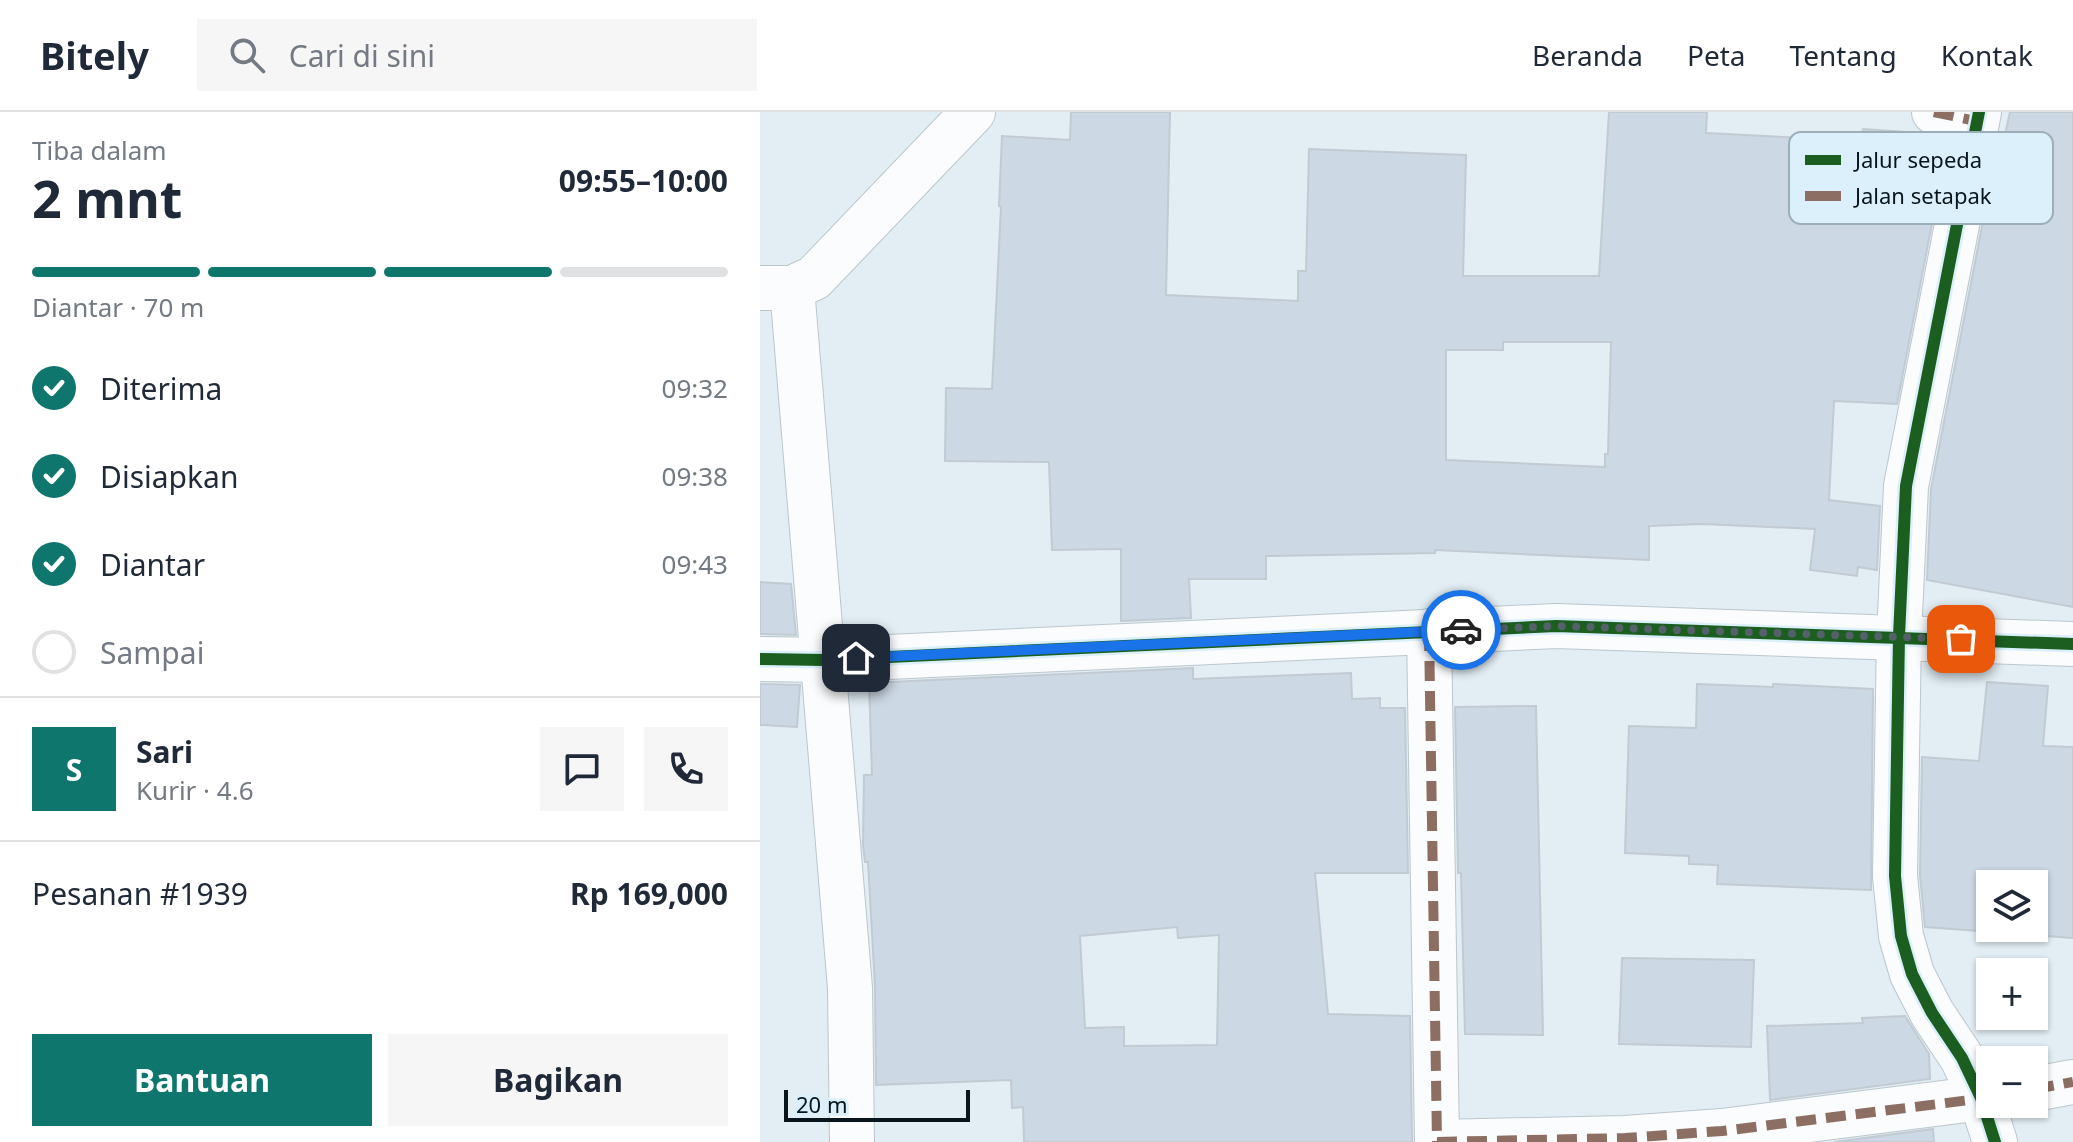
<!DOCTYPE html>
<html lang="id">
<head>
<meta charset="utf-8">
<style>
  body { margin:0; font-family:"Noto Sans",sans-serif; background:#f6f6f7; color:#1f2937; height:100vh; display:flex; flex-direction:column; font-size:30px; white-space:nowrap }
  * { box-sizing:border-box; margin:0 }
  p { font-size:26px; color:#747a83 }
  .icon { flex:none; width:44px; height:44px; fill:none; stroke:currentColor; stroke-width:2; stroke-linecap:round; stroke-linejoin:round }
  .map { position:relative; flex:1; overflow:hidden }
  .drawer { display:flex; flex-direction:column; background:#fff; width:760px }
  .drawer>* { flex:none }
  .fabs { position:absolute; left:1216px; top:758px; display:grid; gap:16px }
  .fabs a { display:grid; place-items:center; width:72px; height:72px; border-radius:0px; background:#fff; box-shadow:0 2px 6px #0004; font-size:40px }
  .scale { position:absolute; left:24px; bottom:20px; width:186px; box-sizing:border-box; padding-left:8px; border:4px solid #08151c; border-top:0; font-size:22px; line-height:28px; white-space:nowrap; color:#08151c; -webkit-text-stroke:6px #dbf0fb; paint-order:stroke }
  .pin { position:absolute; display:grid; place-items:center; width:68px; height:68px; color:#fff; margin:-34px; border-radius:16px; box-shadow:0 4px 12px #0006 }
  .courier { position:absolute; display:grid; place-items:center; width:80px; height:80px; margin:-40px; border:6px solid #1a73e8; border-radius:50%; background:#fff; color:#222; box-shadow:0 2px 10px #0007 }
  .head em { font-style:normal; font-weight:700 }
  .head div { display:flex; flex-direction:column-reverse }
  .head { display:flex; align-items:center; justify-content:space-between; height:136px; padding:0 32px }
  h1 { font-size:52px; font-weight:700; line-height:60px }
  .bar { display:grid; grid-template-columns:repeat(4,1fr); gap:12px 8px; align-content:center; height:96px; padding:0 32px }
  .bar i { height:10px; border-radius:6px; background:#e0e1e3 }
  .bar .active { background:#0f766e }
  .bar p { grid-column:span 4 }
  .line { display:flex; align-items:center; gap:20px; padding:0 32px; border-top:2px solid #e0e1e3 }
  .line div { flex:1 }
  .round { display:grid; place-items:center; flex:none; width:84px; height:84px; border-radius:0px; background:#f6f6f7 }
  ol { padding:0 32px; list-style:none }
  li { display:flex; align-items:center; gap:24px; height:88px }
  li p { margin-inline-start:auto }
  li .icon { padding:8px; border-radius:50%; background:#0f766e; color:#fff; stroke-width:4 }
  li:last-child { color:#747a83 }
  li i { width:44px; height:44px; border:4px solid #e0e1e3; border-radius:50% }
  .action { display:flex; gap:16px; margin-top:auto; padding:16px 32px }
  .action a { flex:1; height:92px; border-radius:0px; background:#0f766e; color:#fff; font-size:32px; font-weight:700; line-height:92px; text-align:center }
  .action a+a { background:#f6f6f7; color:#1f2937 }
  header { display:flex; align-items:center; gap:48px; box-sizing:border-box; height:112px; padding:0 40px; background:#fff; border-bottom:2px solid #e0e1e3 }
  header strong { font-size:38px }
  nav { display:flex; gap:44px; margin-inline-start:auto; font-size:28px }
  .search { width:560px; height:72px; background:#f6f6f7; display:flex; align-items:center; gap:20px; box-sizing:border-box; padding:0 28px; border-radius:0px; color:#747a83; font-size:30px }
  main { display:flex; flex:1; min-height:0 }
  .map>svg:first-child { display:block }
</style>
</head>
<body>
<header>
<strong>Bitely</strong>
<div class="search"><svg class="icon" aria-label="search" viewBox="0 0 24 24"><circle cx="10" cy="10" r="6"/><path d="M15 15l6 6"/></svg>Cari di sini</div>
<nav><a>Beranda</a><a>Peta</a><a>Tentang</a><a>Kontak</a></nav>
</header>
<main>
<section class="drawer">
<div class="head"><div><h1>2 mnt</h1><p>Tiba dalam</p></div><em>09:55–10:00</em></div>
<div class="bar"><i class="active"></i><i class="active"></i><i class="active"></i><i></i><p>Diantar · 70 m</p></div>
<ol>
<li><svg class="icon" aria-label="check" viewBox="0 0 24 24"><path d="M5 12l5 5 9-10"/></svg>Diterima<p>09:32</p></li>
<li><svg class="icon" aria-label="check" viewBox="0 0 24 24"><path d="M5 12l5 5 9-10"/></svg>Disiapkan<p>09:38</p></li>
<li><svg class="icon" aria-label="check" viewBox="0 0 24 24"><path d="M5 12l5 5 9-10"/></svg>Diantar<p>09:43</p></li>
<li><i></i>Sampai</li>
</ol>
<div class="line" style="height:144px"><b class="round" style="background:#0f766e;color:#fff">S</b><div><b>Sari</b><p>Kurir · 4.6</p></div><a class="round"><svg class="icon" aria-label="chat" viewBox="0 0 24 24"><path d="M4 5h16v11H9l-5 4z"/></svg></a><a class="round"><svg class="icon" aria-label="phone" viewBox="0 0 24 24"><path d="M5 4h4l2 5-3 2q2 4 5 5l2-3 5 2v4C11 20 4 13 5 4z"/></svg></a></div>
<div class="line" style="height:104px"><div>Pesanan #1939</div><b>Rp 169,000</b></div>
<div class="action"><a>Bantuan</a><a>Bagikan</a></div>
</section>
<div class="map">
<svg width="1313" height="1030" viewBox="0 0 1313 1030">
  <rect width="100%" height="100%" fill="#e2eef4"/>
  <!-- building -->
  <g fill="#cdd8e5" stroke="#c2cad2" stroke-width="2" fill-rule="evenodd">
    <path d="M311 0H410L406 183 538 189V159H546L549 37 706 43 703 164H839L849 0H947L946 21 1102 29 1103 17 1162 21 1188 29 1137 292 1074 289 1069 388 1120 394 1117 458 1098 455 1097 464 1050 458 1055 417 943 412 889 414V448L675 438V441L506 444V467H429L431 506 361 509V437L292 438 289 350 185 349 186 276 232 277 241 95 239 94 242 24 310 28ZM743 230H851L848 342H845V355L686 348V238H743Z"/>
    <polygon points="1250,0 1313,0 1313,495 1167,468 1171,377 1239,27 1244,27"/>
    <polygon points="0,470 31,472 36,523 0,522"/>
    <path d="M433 556V567L591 561 592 587 620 586V596H645L648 761H555L568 902 650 904 652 1030H264L263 995 252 996 251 968 116 973 115 874 108 750H105L103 733 104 663H112L109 571ZM417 815 418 826 459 823 457 933 364 934V915L325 916 320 824Z"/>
    <path d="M1227 570 1288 574 1283 634 1313 635V826L1165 815 1160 763 1162 645 1219 649ZM1230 772H1274V816H1230Z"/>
    <polygon points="0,572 40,573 37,615 0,613"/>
    <polygon points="937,572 1013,575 1013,572 1113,577 1111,778 957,772 958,753 929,752 929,744 865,741 869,614 936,616"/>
    <polygon points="776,594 783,923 705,922 701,761 698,761 695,595"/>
    <polygon points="862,846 994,848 991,935 859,932"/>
    <polygon points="1145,904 1169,942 1170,967 1010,988 1007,914 1103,911 1102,906"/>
    <polygon points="1173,1017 1174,1030 1074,1030"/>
  </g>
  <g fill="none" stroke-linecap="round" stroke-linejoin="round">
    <!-- minor casing -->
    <g stroke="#bbc7cd" stroke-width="46">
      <g id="minor">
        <polyline points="1174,0 1216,9"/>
        <polyline points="1219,0 1146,374 1139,524 1135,764 1141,824 1152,862 1172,901 1202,946 1221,986 1235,1030"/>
        <polyline points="0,176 32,176 54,166 213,0"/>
        <polyline points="32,176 90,876 92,1030"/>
        <polyline points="669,519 677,1030"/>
        <polyline points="0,547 64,548 796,514 1313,532"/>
        <polyline points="1274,977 1313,970"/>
        <polyline points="677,1030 865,1026 962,1019 1230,985"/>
      </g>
    </g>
    <!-- minor -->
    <use href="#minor" stroke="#fbfcfd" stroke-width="44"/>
    <!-- quiet -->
    <g stroke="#8d6e63" stroke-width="10" stroke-dasharray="20 10" stroke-linecap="butt">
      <polyline points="1174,0 1216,9"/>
      <polyline points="669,519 677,1030"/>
      <polyline points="1274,977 1313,970"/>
      <polyline points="677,1030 865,1026 962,1019 1226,986"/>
    </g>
    <!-- cycleway casing -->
    <g stroke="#dbf0fb" stroke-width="17">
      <g id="cycleway">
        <polyline points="1219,0 1146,374 1139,524 1135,764 1141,824 1152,862 1172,901 1202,946 1221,986 1235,1030"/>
        <polyline points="0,547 64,548 796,514 1313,532"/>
      </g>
    </g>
    <!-- cycleway -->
    <use href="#cycleway" stroke="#1b5e20" stroke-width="12"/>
  </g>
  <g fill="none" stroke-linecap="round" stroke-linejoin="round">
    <!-- done -->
    <polyline stroke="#546168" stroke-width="8" stroke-dasharray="0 14.4" points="701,518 796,514 1201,527"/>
    <!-- route -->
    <polyline stroke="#1a73e8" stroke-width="10" points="96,546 701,518"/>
  </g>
  <!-- legend -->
  <rect x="1029" y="20" width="264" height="92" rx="12" fill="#dbf0fb" stroke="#9caeb8" stroke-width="2"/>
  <rect x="1045" y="43" width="36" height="10" fill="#1b5e20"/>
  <rect x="1045" y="79" width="36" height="10" fill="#8d6e63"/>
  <g font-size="22" fill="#08151c">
    <text x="1095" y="56">Jalur sepeda</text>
    <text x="1095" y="92">Jalan setapak</text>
  </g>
</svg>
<div class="fabs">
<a><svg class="icon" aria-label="layers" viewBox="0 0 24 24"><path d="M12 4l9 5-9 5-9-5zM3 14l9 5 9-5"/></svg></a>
<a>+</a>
<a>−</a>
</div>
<div class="scale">20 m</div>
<div class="pin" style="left:1201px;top:527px;background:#ea580c"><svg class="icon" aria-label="bag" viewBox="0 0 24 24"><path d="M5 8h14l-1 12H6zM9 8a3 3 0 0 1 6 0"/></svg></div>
<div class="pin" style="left:96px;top:546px;background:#1f2937"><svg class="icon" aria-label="home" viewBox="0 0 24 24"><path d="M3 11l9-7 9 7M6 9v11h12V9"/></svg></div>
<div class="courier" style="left:701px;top:518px"><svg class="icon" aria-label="car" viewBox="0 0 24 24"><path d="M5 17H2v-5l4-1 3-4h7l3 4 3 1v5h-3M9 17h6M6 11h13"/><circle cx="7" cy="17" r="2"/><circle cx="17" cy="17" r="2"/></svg></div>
</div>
</main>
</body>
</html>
